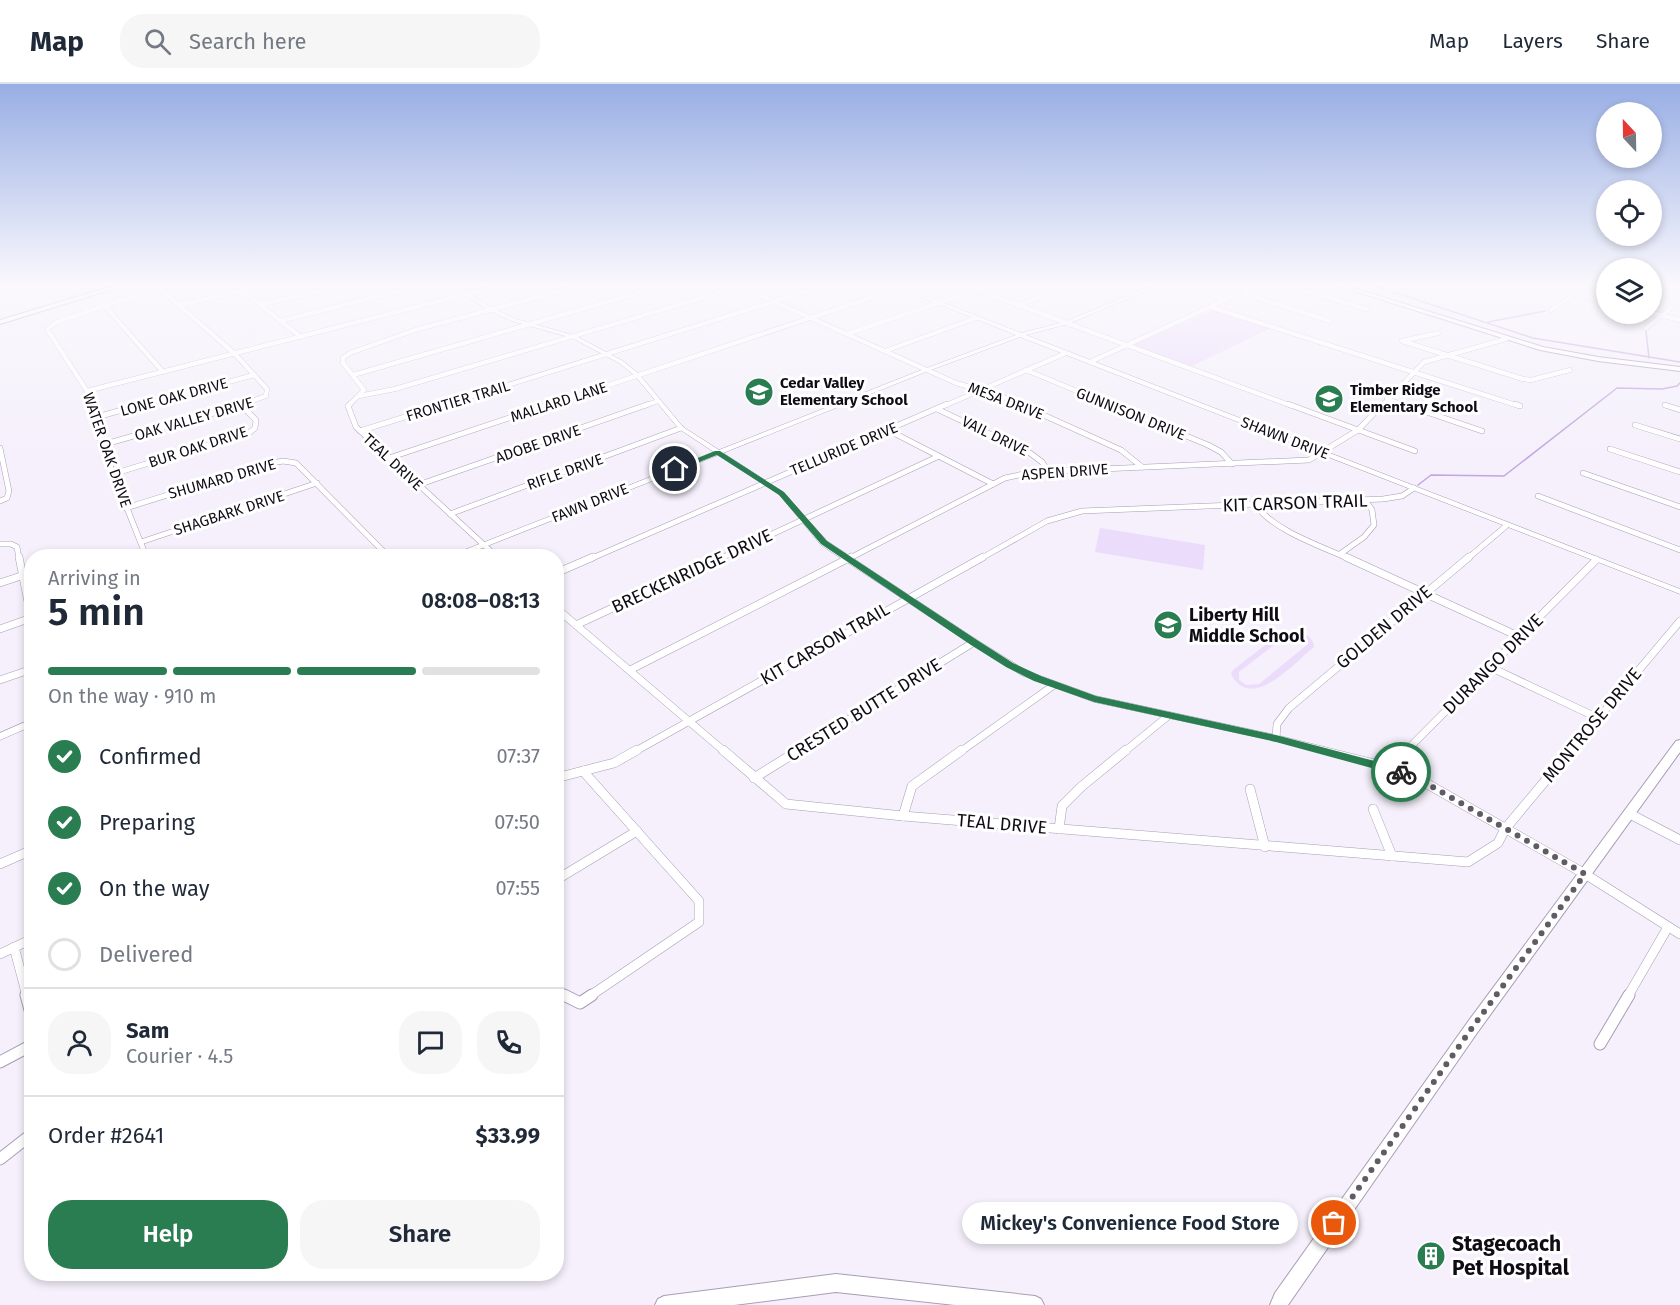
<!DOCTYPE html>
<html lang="en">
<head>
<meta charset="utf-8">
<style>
  body { margin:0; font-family:"Fira Sans",sans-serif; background:#f6f6f7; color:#1f2937; height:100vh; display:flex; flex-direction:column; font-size:22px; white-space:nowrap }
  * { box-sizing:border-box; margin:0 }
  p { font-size:20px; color:#747a83 }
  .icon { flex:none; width:33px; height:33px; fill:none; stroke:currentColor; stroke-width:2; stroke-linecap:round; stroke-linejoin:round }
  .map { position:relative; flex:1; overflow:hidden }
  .panel { position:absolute; left:24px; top:465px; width:540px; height:732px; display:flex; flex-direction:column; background:#fff; border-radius:24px; box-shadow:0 3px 9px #0003 }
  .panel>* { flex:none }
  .needle { width:39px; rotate:338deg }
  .tools { position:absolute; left:1596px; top:18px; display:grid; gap:12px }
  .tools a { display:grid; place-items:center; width:66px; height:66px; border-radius:50%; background:#fff; box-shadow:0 3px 9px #0003; font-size:30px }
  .pin { position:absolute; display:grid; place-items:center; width:51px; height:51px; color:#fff; margin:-26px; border:3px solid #fff; border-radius:50%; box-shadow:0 2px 6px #0007 }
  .courier { position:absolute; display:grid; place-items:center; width:60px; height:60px; margin:-30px; border:4px solid #297d50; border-radius:50%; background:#fff; color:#222; box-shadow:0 2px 8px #0007 }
  .bubble { position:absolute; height:42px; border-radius:21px; background:#fff; box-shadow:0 3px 9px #0003; font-size:20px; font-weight:600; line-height:42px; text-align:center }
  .headline em { font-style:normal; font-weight:600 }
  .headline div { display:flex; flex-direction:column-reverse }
  .headline { display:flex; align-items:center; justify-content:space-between; height:102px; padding:0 24px }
  h1 { font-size:39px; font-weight:600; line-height:45px }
  .bar { display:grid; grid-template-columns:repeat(4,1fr); gap:9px 6px; align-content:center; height:72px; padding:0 24px }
  .bar i { height:8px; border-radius:4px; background:#e0e1e3 }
  .bar .on { background:#297d50 }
  .bar p { grid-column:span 4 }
  .line { display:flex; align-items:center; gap:15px; padding:0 24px; border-top:2px solid #e0e1e3 }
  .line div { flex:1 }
  .round { display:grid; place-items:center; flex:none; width:63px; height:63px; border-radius:24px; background:#f6f6f7 }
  ol { padding:0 24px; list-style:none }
  li { display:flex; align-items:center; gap:18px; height:66px }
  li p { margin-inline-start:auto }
  li .icon { padding:6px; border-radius:50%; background:#297d50; color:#fff; stroke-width:4 }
  li:last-child { color:#747a83 }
  li i { width:33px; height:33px; border:3px solid #e0e1e3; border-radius:50% }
  .action { display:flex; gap:12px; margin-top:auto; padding:12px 24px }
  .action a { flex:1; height:69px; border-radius:24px; background:#297d50; color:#fff; font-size:24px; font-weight:600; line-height:69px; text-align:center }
  .action a+a { background:#f6f6f7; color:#1f2937 }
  header { display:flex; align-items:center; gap:36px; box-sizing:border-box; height:84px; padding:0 30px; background:#fff; border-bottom:2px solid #e0e1e3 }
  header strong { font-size:28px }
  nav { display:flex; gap:33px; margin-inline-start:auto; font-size:21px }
  .search { width:420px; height:54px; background:#f6f6f7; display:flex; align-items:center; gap:15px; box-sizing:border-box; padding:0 21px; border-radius:24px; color:#747a83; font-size:22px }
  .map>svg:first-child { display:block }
</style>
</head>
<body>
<header>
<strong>Map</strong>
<div class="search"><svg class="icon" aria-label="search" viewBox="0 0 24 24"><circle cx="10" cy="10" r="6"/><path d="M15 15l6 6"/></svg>Search here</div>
<nav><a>Map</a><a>Layers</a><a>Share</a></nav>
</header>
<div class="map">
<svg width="1680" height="1221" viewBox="0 0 1680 1221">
  <rect width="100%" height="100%" fill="#f5f0fb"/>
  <!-- green -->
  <g fill="#ebdcfc" fill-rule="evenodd">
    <polygon points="1215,225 1273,243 1192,282 1134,261"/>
    <polygon points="1100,444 1205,461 1203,486 1095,468"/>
    <path d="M1291 546C1301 547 1313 551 1314 563 1294 579 1251 629 1231 590L1233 586 1282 548ZM1288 550 1301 551 1307 556 1308 560 1259 600 1246 601 1239 596V588Z"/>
  </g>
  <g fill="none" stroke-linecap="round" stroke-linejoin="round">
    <!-- stream -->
    <g stroke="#c1a6df" stroke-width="1.5">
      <polyline points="1369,200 1533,254 1680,278"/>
      <polyline points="1488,238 1545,227"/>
      <polyline points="1646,247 1649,274"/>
      <polyline points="1418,401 1431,391 1504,392 1617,304 1662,305 1677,302 1680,299"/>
    </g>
    <!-- minor-far4 casing -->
    <g stroke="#a99db7" stroke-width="5">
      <g id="minor-far4">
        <polyline points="234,200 301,253"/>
        <polyline points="735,200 956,299 1001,312 1023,322"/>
        <polyline points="961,200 1292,322"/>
        <polyline points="1176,200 1226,216"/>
        <polyline points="1283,200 1366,225"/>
        <polyline points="1535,200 1606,218"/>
        <polyline points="1673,200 1680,202"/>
        <polyline points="157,202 235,270 267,305 266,312 239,322"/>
        <polyline points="1475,202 1479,200"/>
        <polyline points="1242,209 1330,237"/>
        <polyline points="180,221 272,200"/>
        <polyline points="260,221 349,200"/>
        <polyline points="1019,221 1077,200"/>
        <polyline points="105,222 163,288"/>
        <polyline points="1210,223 1519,322"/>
        <polyline points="1551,226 1587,202"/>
        <polyline points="1652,229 1680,236"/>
        <polyline points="280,237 427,200"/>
        <polyline points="1646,244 1672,223"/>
        <polyline points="1438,249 1402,257 1523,295 1531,296 1570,286"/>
        <polyline points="847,250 994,200"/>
        <polyline points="885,267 976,234"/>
        <polyline points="1090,278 1260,200"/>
        <polyline points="1026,286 1113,322"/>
        <polyline points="353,291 669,200"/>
        <polyline points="87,307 506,200"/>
        <polyline points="359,312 395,305 749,200"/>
        <polyline points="1387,315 1407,322"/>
        <polyline points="1665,321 1667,322"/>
        <polyline points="91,322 87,307 47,245 57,238 160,203"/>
        <polyline points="139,322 254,291"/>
        <polyline points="348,322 364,306 343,279 343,274 350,269 415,246 587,200"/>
        <polyline points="441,322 830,200"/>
        <polyline points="546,322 900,204"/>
        <polyline points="644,322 658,317"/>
        <polyline points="944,322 1066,269"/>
        <polyline points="1382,322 1424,278 1506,255"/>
      </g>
    </g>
    <!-- minor-far3 casing -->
    <g stroke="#a99db7" stroke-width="6">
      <g id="minor-far3">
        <polyline points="91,320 102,361 146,472"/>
        <polyline points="350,320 348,322 356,343 496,472"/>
        <polyline points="1019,320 1121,366 1142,383"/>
        <polyline points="1109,320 1208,361 1221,368 1232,380"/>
        <polyline points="1288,320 1415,367"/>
        <polyline points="1403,320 1482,347"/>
        <polyline points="1515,320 1520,322"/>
        <polyline points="1665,321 1680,326"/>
        <polyline points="937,325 1030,369 1042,378 1048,387"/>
        <polyline points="93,334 144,320"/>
        <polyline points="1635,341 1680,355"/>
        <polyline points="888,346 993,400"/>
        <polyline points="360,347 446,320"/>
        <polyline points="102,361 245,320"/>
        <polyline points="0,364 9,407 7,414 0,417"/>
        <polyline points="1610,365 1680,388"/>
        <polyline points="389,374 551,320"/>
        <polyline points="1583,389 1680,423"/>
        <polyline points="113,390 250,348 255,344 256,336 242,322"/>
        <polyline points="418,401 649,320"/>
        <polyline points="1538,412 1680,466"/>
        <path d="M1255 420C1272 446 1321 462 1349 475"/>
        <polyline points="126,424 266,380 283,377 296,379 388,472"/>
        <polyline points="450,430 681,344"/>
        <polyline points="141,458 317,399"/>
        <polyline points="0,460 11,460 17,463 19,475"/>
        <polyline points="1340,470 1364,453 1374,441 1372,426 1365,416"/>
        <polyline points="590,475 947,320"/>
        <polyline points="719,475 939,372"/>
        <polyline points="848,475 1005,394 1033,388 1309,376 1358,346 1383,320"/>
        <polyline points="980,475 1047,437 1082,427 1383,415 1402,412 1414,404"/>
        <polyline points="1467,475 1506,442"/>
      </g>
    </g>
    <!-- minor-far2 casing -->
    <g stroke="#a99db7" stroke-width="8">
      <g id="minor-far2">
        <polyline points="19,473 32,538"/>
        <polyline points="1346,473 1520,553"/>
        <polyline points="556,489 593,473"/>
        <polyline points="0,499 21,492"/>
        <polyline points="556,524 725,668"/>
        <polyline points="576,541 722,473"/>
        <polyline points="0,545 31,534"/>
        <polyline points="1490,583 1598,634"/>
        <polyline points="630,586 851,473"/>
        <polyline points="0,596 32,585"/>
        <polyline points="1276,654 1277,640 1289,624 1469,473"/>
        <polyline points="634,668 983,473"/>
        <polyline points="796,668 974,558"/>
        <polyline points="960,668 1054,601"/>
        <polyline points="1124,668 1168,632"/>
        <polyline points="1405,668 1596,476"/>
        <polyline points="1570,668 1680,537"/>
      </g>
    </g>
    <!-- minor-far1 casing -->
    <g stroke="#a99db7" stroke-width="10">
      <g id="minor-far1">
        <polyline points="723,666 786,720 903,732 1468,778 1498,759 1505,745 1571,666"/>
        <polyline points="1390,683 1407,666"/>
        <polyline points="583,687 699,817 699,838 590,912"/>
        <polyline points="556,694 614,679 637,666"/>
        <polyline points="754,694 799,666"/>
        <polyline points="1250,705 1265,763"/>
        <polyline points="1373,725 1392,772"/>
        <polyline points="1630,730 1680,756"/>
        <polyline points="903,732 912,702 962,666"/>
        <polyline points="1059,745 1062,722 1081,703 1126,666"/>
        <polyline points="0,780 32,766"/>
        <polyline points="1585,790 1680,850"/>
        <polyline points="556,796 637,747"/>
        <polyline points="14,863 27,912"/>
        <polyline points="0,870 32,855"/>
        <polyline points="556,907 567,912"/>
        <polyline points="1628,912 1668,843"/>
      </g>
    </g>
    <!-- minor casing -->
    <g stroke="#a99db7" stroke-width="13">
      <g id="minor">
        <polyline points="26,911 32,933"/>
        <polyline points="564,911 580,919 592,911"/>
        <polyline points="1600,960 1629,911"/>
        <polyline points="0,978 32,961"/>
        <polyline points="0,1075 32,1050"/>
      </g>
    </g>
    <!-- tertiary casing -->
    <g stroke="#a99db7" stroke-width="1">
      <g id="tertiary">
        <polygon points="447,200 453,200 494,225 516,235 576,252 623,277 639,290 683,343 719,366 924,285 1016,251 888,200 895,200 1021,249 1064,238 1156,200 1163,200 1068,240 1026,251 1680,505 1680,510 1020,253 928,287 723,369 783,408 827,457 977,556 1027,587 1096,612 1276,651 1393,680 1428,695 1589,787 1590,790 1589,793 1585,794 1581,793 1420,701 1387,686 1276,657 1094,618 1021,591 971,560 821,461 779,410 718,371 462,472 454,472 454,470 714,368 679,345 635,292 619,279 572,254 512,237 490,227"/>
        <polygon points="32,635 32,642 0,656 0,649"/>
      </g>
    </g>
    <!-- secondary casing -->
    <g stroke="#a99db7" stroke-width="2">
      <g id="secondary">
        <polygon points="119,200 129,200 0,240 0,236"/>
        <polygon points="1332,200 1341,200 1543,263 1598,273 1680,283 1680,287 1598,277 1540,266"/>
        <polygon points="1680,656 1680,668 1477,949 1288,1221 1270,1221 1275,1209 1467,939 1676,657"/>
        <polygon points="836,1190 1035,1212 1041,1215 1044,1221 955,1221 836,1208 734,1221 655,1221 658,1215 664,1212"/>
      </g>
    </g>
    <!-- minor-far4 -->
    <use href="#minor-far4" stroke="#fff" stroke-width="4.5"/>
    <!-- minor-far3 -->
    <use href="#minor-far3" stroke="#fff" stroke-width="5"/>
    <!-- minor-far2 -->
    <use href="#minor-far2" stroke="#fff" stroke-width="7"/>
    <!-- minor-far1 -->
    <use href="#minor-far1" stroke="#fff" stroke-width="9"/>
    <!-- minor -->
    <use href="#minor" stroke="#fff" stroke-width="11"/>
    <!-- tertiary -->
    <use href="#tertiary" fill="#fff" fill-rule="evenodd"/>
    <!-- secondary -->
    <use href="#secondary" fill="#fff" fill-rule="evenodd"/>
  </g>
  <!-- sky -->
  <linearGradient id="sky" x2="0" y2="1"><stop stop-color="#98aee4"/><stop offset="0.54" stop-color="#faf8fd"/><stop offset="1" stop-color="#faf8fd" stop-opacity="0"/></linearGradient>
  <rect width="1680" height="371" fill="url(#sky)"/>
  <!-- route -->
  <polygon fill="#297d50" points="715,367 720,367 784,408 827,457 977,556 1013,579 1041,592 1096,612 1276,651 1401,684 1407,688 1401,692 1276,658 1094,618 1034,597 1006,583 971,561 821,460 779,411 717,371 677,387 671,385"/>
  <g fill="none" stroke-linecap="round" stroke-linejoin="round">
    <!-- done -->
    <polyline stroke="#605c66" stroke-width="6" stroke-dasharray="0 10.8" points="1334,1139 1472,944 1585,790 1424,698 1401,688"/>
  </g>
  <!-- icons -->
  <defs>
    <g id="school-disc" transform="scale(1.5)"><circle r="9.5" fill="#297d50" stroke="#fff"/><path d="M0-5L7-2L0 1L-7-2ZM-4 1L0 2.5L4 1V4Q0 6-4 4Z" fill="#fff"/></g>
    <g id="building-disc" transform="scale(1.5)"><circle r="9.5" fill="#297d50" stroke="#fff"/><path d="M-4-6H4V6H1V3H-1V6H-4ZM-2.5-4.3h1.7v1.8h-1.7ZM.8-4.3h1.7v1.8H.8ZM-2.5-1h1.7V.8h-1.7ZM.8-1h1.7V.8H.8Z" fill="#fff"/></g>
  </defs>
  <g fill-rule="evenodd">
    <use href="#school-disc" x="759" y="308"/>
    <use href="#school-disc" x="1329" y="315"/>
    <use href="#school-disc" x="1168" y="541"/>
    <use href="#building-disc" x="1431" y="1172"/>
  </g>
  <g text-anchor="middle" stroke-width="6" stroke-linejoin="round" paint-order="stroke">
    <!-- far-poi labels -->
    <g font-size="15" font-weight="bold" fill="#100c15" stroke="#fff" text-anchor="start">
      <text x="780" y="304">Cedar Valley<tspan x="780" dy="17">Elementary School</tspan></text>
      <text x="1350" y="311">Timber Ridge<tspan x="1350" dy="17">Elementary School</tspan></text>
    </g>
    <!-- far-street labels -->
    <g font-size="15" fill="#100c15" stroke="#fff">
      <text transform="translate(174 313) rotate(-15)" y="5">LONE OAK DRIVE</text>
      <text transform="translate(458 317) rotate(-17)" y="5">FRONTIER TRAIL</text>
      <text transform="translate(1006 317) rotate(21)" y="5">MESA DRIVE</text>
      <text transform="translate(559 318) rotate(-18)" y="5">MALLARD LANE</text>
      <text transform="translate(1131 330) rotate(22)" y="5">GUNNISON DRIVE</text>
      <text transform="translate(194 335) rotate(-16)" y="5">OAK VALLEY DRIVE</text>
      <text transform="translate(995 352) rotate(26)" y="5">VAIL DRIVE</text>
      <text transform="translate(1285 354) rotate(21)" y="5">SHAWN DRIVE</text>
      <text transform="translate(538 360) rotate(-19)" y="5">ADOBE DRIVE</text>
      <text transform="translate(198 363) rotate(-18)" y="5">BUR OAK DRIVE</text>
      <text transform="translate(844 365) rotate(-23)" y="5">TELLURIDE DRIVE</text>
      <text transform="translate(107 366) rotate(71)" y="5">WATER OAK DRIVE</text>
      <text transform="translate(393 378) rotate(43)" y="5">TEAL DRIVE</text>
      <text transform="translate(565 388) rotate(-20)" y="5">RIFLE DRIVE</text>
      <text transform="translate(1065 388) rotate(-4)" y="5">ASPEN DRIVE</text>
      <text transform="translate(222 395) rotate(-16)" y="5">SHUMARD DRIVE</text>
      <text transform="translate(590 419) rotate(-22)" y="5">FAWN DRIVE</text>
      <text transform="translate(229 429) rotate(-18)" y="5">SHAGBARK DRIVE</text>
    </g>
    <!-- street labels -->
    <g font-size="18" fill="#100c15" stroke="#fff">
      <text transform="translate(1295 419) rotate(-2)" y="6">KIT CARSON TRAIL</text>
      <text transform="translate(692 487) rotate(-25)" y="6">BRECKENRIDGE DRIVE</text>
      <text transform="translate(1384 543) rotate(-40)" y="6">GOLDEN DRIVE</text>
      <text transform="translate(825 560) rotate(-30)" y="6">KIT CARSON TRAIL</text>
      <text transform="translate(1493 580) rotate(-45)" y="6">DURANGO DRIVE</text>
      <text transform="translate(864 626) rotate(-32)" y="6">CRESTED BUTTE DRIVE</text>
      <text transform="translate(1592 641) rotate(-50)" y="6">MONTROSE DRIVE</text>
      <text transform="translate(1002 740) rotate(5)" y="6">TEAL DRIVE</text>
    </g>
    <!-- poi labels -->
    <g font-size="18" font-weight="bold" fill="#100c15" stroke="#fff" text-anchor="start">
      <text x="1189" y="537">Liberty Hill<tspan x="1189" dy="21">Middle School</tspan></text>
    </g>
    <!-- near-poi labels -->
    <g font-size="21" font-weight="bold" fill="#100c15" stroke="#fff" text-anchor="start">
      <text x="1452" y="1167">Stagecoach<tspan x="1452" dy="24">Pet Hospital</tspan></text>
    </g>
  </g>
</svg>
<div class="tools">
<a><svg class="needle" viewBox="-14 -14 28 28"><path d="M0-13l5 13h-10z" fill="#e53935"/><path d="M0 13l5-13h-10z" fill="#747a83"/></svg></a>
<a><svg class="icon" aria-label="locate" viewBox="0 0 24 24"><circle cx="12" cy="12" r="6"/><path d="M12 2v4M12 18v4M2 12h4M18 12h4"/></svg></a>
<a><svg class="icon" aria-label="layers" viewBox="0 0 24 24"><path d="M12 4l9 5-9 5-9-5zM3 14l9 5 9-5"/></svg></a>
</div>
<div class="pin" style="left:1334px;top:1139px;background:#ea580c"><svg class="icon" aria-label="bag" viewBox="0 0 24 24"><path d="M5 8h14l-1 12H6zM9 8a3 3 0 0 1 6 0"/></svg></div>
<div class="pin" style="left:675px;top:385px;background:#1f2937"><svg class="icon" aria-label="home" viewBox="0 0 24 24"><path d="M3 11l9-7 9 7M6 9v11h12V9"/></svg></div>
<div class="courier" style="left:1401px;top:688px"><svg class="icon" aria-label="bike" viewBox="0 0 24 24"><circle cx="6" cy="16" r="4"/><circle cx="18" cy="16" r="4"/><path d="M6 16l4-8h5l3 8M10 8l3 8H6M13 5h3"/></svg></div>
<div class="bubble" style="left:962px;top:1118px;width:336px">Mickey's Convenience Food Store</div>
<section class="panel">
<div class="headline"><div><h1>5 min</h1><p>Arriving in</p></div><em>08:08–08:13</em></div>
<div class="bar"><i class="on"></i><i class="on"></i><i class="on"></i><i></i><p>On the way · 910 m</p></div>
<ol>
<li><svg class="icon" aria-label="check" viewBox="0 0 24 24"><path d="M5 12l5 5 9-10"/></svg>Confirmed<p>07:37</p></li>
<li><svg class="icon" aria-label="check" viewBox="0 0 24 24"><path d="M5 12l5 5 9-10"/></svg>Preparing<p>07:50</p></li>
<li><svg class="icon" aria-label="check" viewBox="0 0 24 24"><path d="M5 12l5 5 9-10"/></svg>On the way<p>07:55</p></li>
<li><i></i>Delivered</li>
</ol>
<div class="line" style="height:108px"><a class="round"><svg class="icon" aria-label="person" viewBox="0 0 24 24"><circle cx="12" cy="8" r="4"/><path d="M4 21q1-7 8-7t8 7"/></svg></a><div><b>Sam</b><p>Courier · 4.5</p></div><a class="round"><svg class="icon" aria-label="chat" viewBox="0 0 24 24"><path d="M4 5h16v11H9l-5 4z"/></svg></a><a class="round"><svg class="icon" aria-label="phone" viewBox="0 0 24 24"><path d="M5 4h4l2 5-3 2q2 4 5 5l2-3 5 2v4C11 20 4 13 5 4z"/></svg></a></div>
<div class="line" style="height:78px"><div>Order #2641</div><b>$33.99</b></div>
<div class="action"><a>Help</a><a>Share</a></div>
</section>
</div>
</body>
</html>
